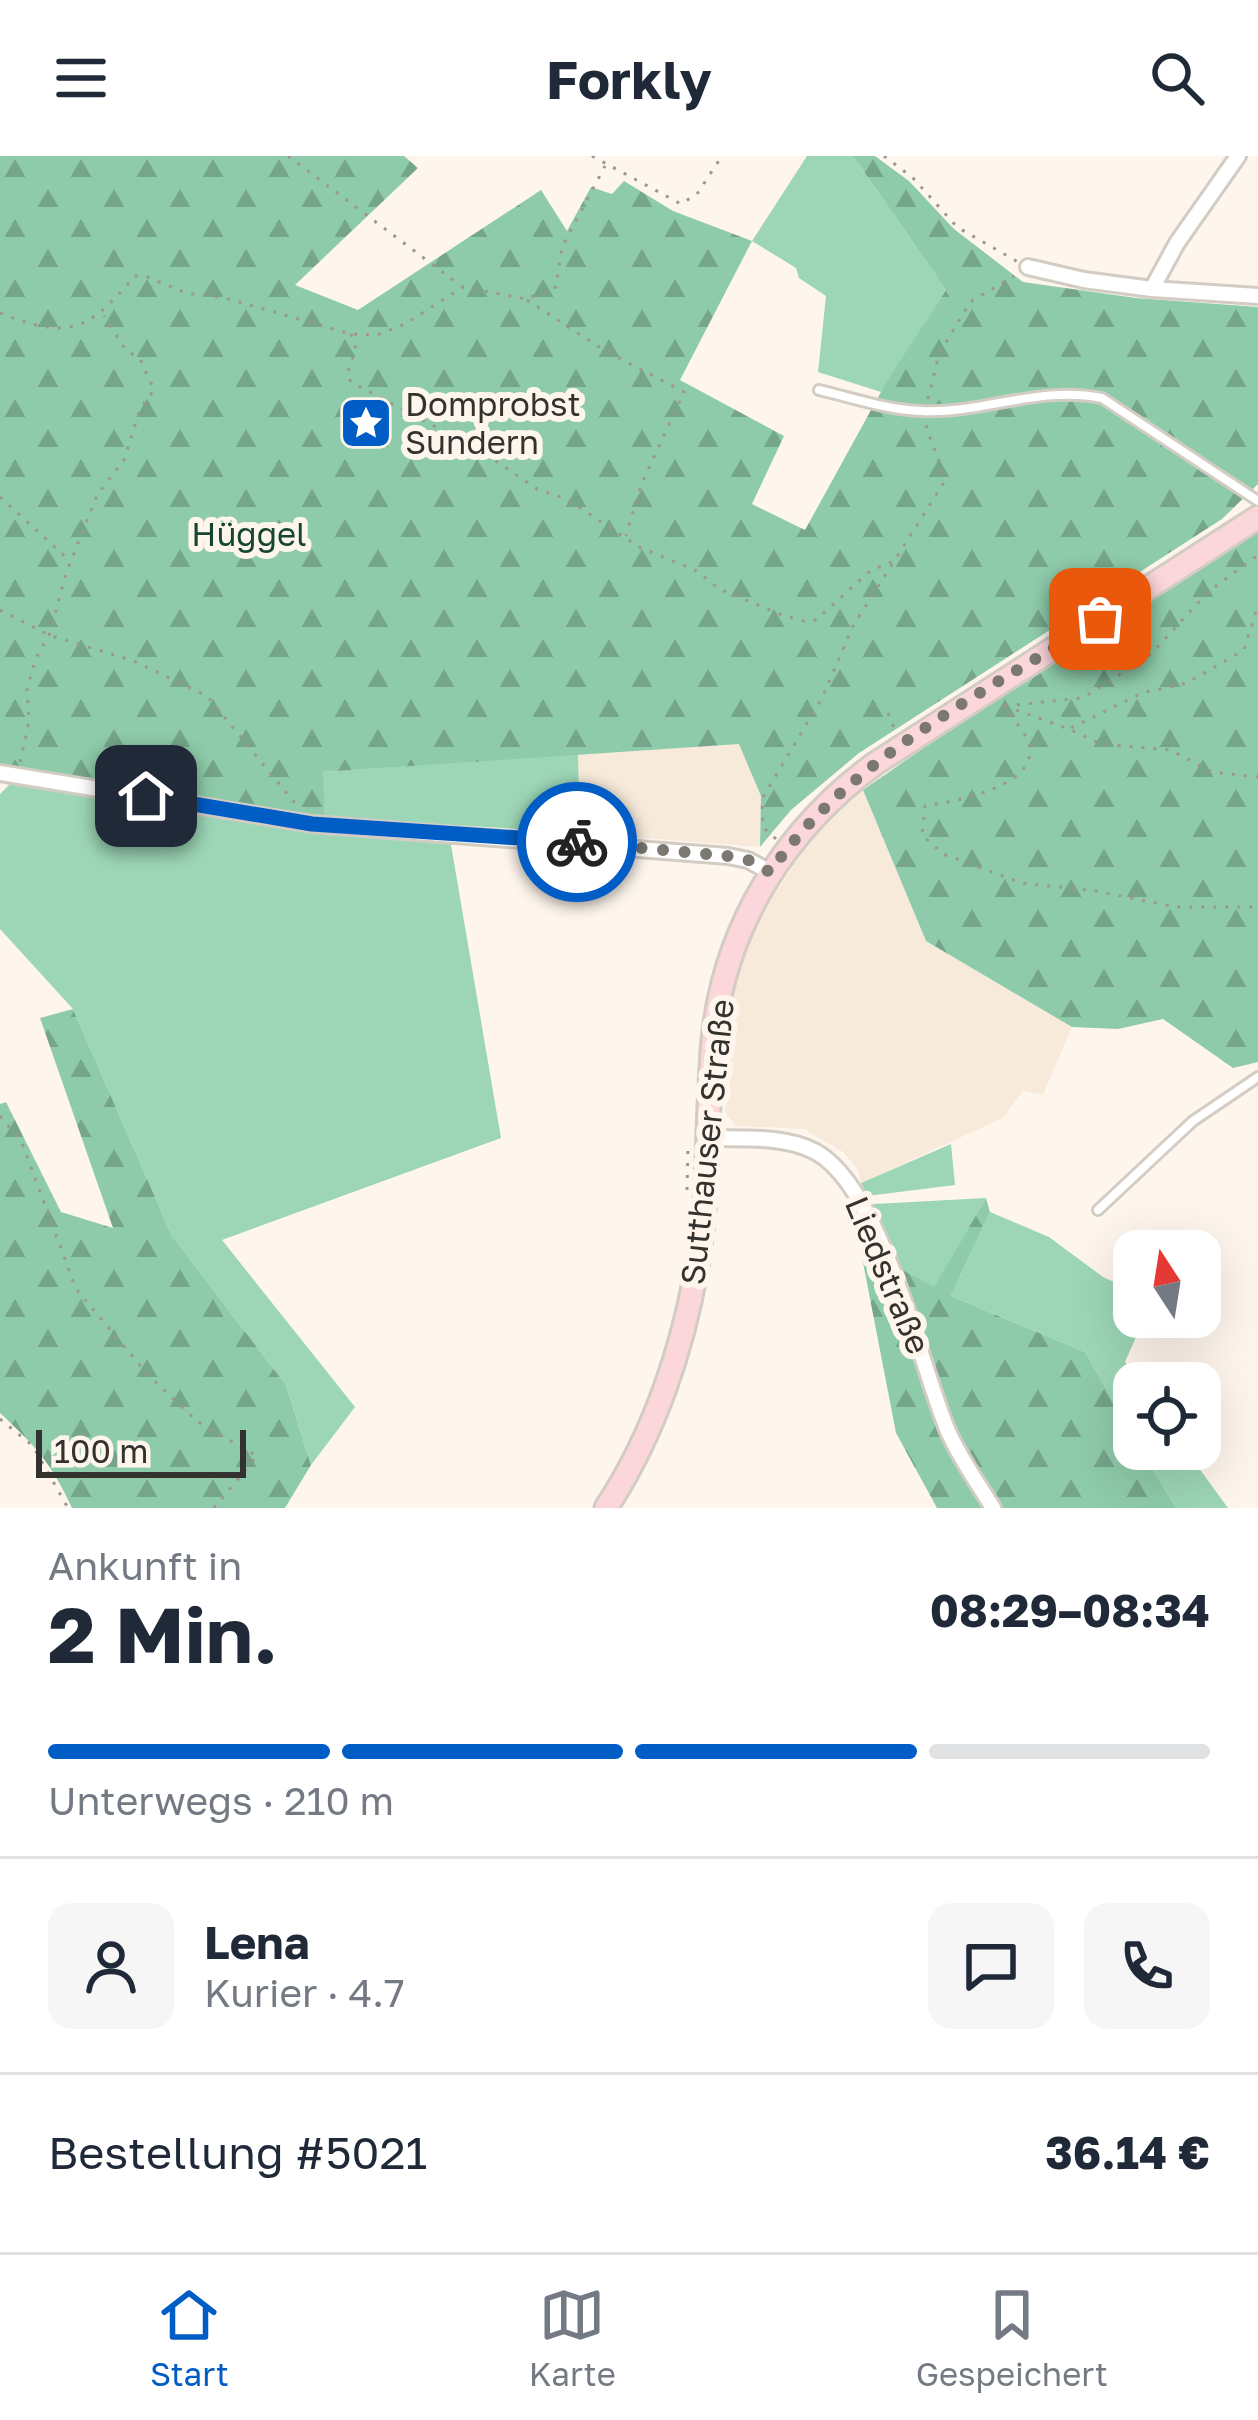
<!DOCTYPE html>
<html lang="de">
<head>
<meta charset="utf-8">
<style>
  body { margin:0; font-family:"Golos Text",sans-serif; background:#f6f6f7; color:#1f2937; height:100vh; display:flex; flex-direction:column; font-size:45px; white-space:nowrap }
  * { box-sizing:border-box; margin:0 }
  p { font-size:39px; color:#747a83 }
  .icon { flex:none; width:66px; height:66px; fill:none; stroke:currentColor; stroke-width:2; stroke-linecap:round; stroke-linejoin:round }
  .map { position:relative; height:1352px; overflow:hidden }
  .details { display:flex; flex-direction:column; background:#fff; flex:1 }
  .details>* { flex:none }
  .needle { width:78px; rotate:348deg }
  .controls { position:absolute; left:1113px; top:1074px; display:grid; gap:24px }
  .controls a { display:grid; place-items:center; width:108px; height:108px; border-radius:24px; background:#fff; box-shadow:0 12px 48px #0002; font-size:60px }
  .scale { position:absolute; left:36px; bottom:30px; width:210px; box-sizing:border-box; padding-left:12px; border:6px solid #34322e; border-top:0; font-size:33px; line-height:42px; white-space:nowrap; color:#34322e; -webkit-text-stroke:9px #fef6ed; paint-order:stroke }
  .pin { position:absolute; display:grid; place-items:center; width:102px; height:102px; color:#fff; margin:-51px; border-radius:24px; box-shadow:0 6px 18px #0006 }
  .courier { position:absolute; display:grid; place-items:center; width:120px; height:120px; margin:-60px; border:9px solid #005dc6; border-radius:50%; background:#fff; color:#222; box-shadow:0 3px 15px #0007 }
  .head em { font-style:normal; font-weight:700 }
  .head div { display:flex; flex-direction:column-reverse }
  .head { display:flex; align-items:center; justify-content:space-between; height:204px; padding:0 48px }
  h1 { font-size:78px; font-weight:700; line-height:90px }
  .bar { display:grid; grid-template-columns:repeat(4,1fr); gap:18px 12px; align-content:center; height:144px; padding:0 48px }
  .bar i { height:15px; border-radius:9px; background:#e0e1e3 }
  .bar .active { background:#005dc6 }
  .bar p { grid-column:span 4 }
  .line { display:flex; align-items:center; gap:30px; padding:0 48px; border-top:3px solid #e0e1e3 }
  .line div { flex:1 }
  .round { display:grid; place-items:center; flex:none; width:126px; height:126px; border-radius:24px; background:#f6f6f7 }
  header { display:flex; justify-content:space-between; align-items:center; height:156px; padding:0 48px; background:#fff; font-size:54px; font-weight:700 }
  .dock { display:flex; justify-content:space-around; align-items:center; height:168px; border-top:3px solid #e0e1e3; background:#fff; font-size:33px; color:#747a83 }
  .dock a { display:grid; justify-items:center; gap:6px }
  .dock .active { color:#005dc6 }
  .map>svg:first-child { display:block }
</style>
</head>
<body>
<header><svg class="icon" aria-label="menu" viewBox="0 0 24 24"><path d="M4 6h16M4 12h16M4 18h16"/></svg>Forkly<svg class="icon" aria-label="search" viewBox="0 0 24 24"><circle cx="10" cy="10" r="6"/><path d="M15 15l6 6"/></svg></header>
<div class="map">
<svg width="1258" height="1352" viewBox="0 0 1258 1352">
  <defs>
    <pattern id="forest-firs" width="22" height="20" patternUnits="userSpaceOnUse" patternTransform="scale(3)"><rect width="22" height="20" fill="#8ecbaa"/><path d="M5 1l3.5 6h-7zM16 11l3.5 6h-7z" fill="#75a58b"/></pattern>
  </defs>
  <rect width="100%" height="100%" fill="#fef6ed"/>
  <!-- built -->
  <g fill="#f7eada">
    <polygon points="739,587 761,640 760,691 580,677 578,598"/>
    <polygon points="863,634 926,785 1072,871 1043,939 1023,935 1003,962 861,1027 857,1012 843,996 804,973 737,970 725,957 732,848 742,800 761,759 825,662"/>
  </g>
  <!-- grass -->
  <g fill="#9dd6b7">
    <polygon points="807,0 853,0 946,134 881,236 818,216 826,140 799,122 796,112 752,85"/>
    <polygon points="578,598 580,677 325,661 322,616"/>
    <polygon points="12,626 302,674 450,683 501,982 222,1084 355,1251 311,1309 286,1229 172,1080 73,853 0,773 0,638"/>
    <polygon points="951,988 955,1029 867,1040 861,1027"/>
    <polygon points="986,1042 934,1132 898,1114 870,1054 874,1048"/>
    <polygon points="990,1056 1049,1081 1103,1121 1134,1135 1134,1161 1145,1161 1125,1206 1140,1227 1134,1227 1134,1281 1085,1196 951,1140"/>
    <polygon points="1141,1293 1185,1293 1228,1352 1176,1352"/>
  </g>
  <!-- forest -->
  <g fill="url(#forest-firs)">
    <polygon points="0,0 404,0 418,12 295,129 358,154 541,34 567,75 591,31 612,38 624,25 673,55 752,85 680,224 784,280 752,348 805,374 887,225 946,134 853,0 875,0 909,25 954,73 1023,126 1136,142 1258,151 1258,328 1222,363 859,597 791,654 760,691 761,640 739,588 323,616 325,661 8,610 0,616"/>
    <polygon points="1258,372 1258,906 1233,912 1163,863 1118,873 1072,871 926,785 863,634 1037,513"/>
    <path d="M73 853 172 1080 286 1229 311 1309 285 1352H72C50 1305 37 1292 0 1257V948L6 946 61 1056 113 1072 40 862Z"/>
    <polygon points="986,1042 990,1056 951,1140 1085,1196 1134,1281 1134,1293 1141,1293 1176,1352 937,1352 896,1277 860,1091 934,1131"/>
  </g>
  <g fill="none" stroke-linecap="round" stroke-linejoin="round">
    <!-- lane casing -->
    <g stroke="#d3ccc3" stroke-width="14">
      <g id="lane">
        <path d="M819 234C853 242 887 254 922 255 983 258 1040 229 1102 242L1258 345"/>
        <polyline points="1098,1054 1193,965 1258,921"/>
      </g>
    </g>
    <!-- street casing -->
    <g stroke="#d3ccc3" stroke-width="20">
      <g id="street">
        <polyline points="1028,111 1084,124 1152,133 1258,140"/>
        <polyline points="1152,133 1177,87 1238,0"/>
        <polyline points="0,617 312,668 728,700 748,704 770,716"/>
        <path d="M708 982C742 983 785 979 816 996 881 1032 919 1204 947 1273 959 1301 977 1326 993 1352"/>
      </g>
    </g>
    <!-- secondary casing -->
    <g stroke="#d3ccc3" stroke-width="27">
      <path id="secondary" d="M606 1352C654 1279 684 1190 698 1104 710 1031 706 957 713 884 724 771 785 673 876 607L1258 361"/>
    </g>
    <!-- path -->
    <g stroke="#9c9790" stroke-width="3" stroke-dasharray="3 9" stroke-linecap="butt">
      <polyline points="288,0 461,130"/>
      <polyline points="592,0 681,48 697,38 722,0"/>
      <polyline points="884,0 913,22 957,71 1018,106"/>
      <polyline points="527,144 602,193 684,236 641,329 626,380"/>
      <path d="M0 157C71 185 88 174 135 120L148 121 186 137 225 142 351 178 377 179 405 168 463 131 526 143 556 131 562 91 605 10"/>
      <polyline points="351,178 356,193 347,218 351,226 481,295 537,333 567,343 639,391 697,415 719,433 782,459 804,465 816,464 870,415 896,404"/>
      <polyline points="928,243 939,198 970,146 1014,120"/>
      <polyline points="0,341 69,404"/>
      <polyline points="0,454 49,479 134,505 207,540 299,652"/>
      <path d="M1002 549C1011 561 1025 575 1029 588 1040 631 952 646 925 650L922 679 943 698 1022 727 1096 735 1176 751H1258"/>
      <polyline points="1005,550 1082,542 1105,528 1151,498 1209,435 1258,399"/>
      <polyline points="1005,550 1069,573 1101,588 1170,594 1212,616 1258,621"/>
      <polyline points="888,557 894,572"/>
      <polyline points="1071,572 1142,537 1187,527 1244,494 1258,448"/>
      <polyline points="20,606 29,566 27,533 36,502 49,479 66,418 97,339 124,304 140,253 154,234 140,203 125,193 104,160"/>
      <path d="M776 683 763 671 762 643 822 542 853 470 943 328C943 306 929 286 925 264"/>
      <polyline points="0,960 22,987 76,1133 149,1220 198,1266 257,1300 214,1352"/>
      <polyline points="687,1034 688,990"/>
      <polyline points="0,1263 33,1290 68,1352"/>
    </g>
    <!-- lane -->
    <use href="#lane" stroke="#fff" stroke-width="8"/>
    <!-- street -->
    <use href="#street" stroke="#fff" stroke-width="14"/>
    <!-- secondary -->
    <use href="#secondary" stroke="#fbd6db" stroke-width="21"/>
  </g>
  <g fill="none" stroke-linecap="round" stroke-linejoin="round">
    <!-- done -->
    <path stroke="#7b7771" stroke-width="12" stroke-dasharray="0 21.6" d="M577 686 728 700 748 704 770 716C850 601 985 537 1100 463"/>
    <!-- route -->
    <polyline stroke="#005dc6" stroke-width="15" points="146,640 312,668 577,686"/>
  </g>
  <!-- icons -->
  <defs>
    <g id="sight-square" transform="scale(2.7)"><rect x="-9" y="-9" width="18" height="18" rx="4" fill="#005dc6" stroke="#fef6ed"/><path d="M0-6L1.8-2.2L6-1.7L2.9 1.2L3.7 5.4L0 3.3L-3.7 5.4L-2.9 1.2L-6-1.7L-1.8-2.2Z" fill="#fff"/></g>
  </defs>
  <g fill-rule="evenodd">
    <use href="#sight-square" x="366" y="267"/>
  </g>
  <g text-anchor="middle" stroke-width="12" stroke-linejoin="round" paint-order="stroke">
    <!-- poi labels -->
    <g font-size="33" fill="#34322e" stroke="#fef6ed" text-anchor="start">
      <text x="405" y="260">Domprobst<tspan x="405" dy="38">Sundern</tspan></text>
    </g>
    <!-- park labels -->
    <g font-size="33" fill="#15462f" stroke="#fef6ed">
      <text x="249" y="390">Hüggel</text>
    </g>
    <!-- street labels -->
    <g font-size="33" fill="#34322e" stroke="#fef6ed">
      <text transform="translate(707 986) rotate(-84)" y="12">Sutthauser Straße</text>
      <text transform="translate(888 1119) rotate(67)" y="12">Liedstraße</text>
    </g>
  </g>
</svg>
<div class="controls">
<a><svg class="needle" viewBox="-14 -14 28 28"><path d="M0-13l5 13h-10z" fill="#e53935"/><path d="M0 13l5-13h-10z" fill="#747a83"/></svg></a>
<a><svg class="icon" aria-label="locate" viewBox="0 0 24 24"><circle cx="12" cy="12" r="6"/><path d="M12 2v4M12 18v4M2 12h4M18 12h4"/></svg></a>
</div>
<div class="scale">100 m</div>
<div class="pin" style="left:1100px;top:463px;background:#ea580c"><svg class="icon" aria-label="bag" viewBox="0 0 24 24"><path d="M5 8h14l-1 12H6zM9 8a3 3 0 0 1 6 0"/></svg></div>
<div class="pin" style="left:146px;top:640px;background:#1f2937"><svg class="icon" aria-label="home" viewBox="0 0 24 24"><path d="M3 11l9-7 9 7M6 9v11h12V9"/></svg></div>
<div class="courier" style="left:577px;top:686px"><svg class="icon" aria-label="bike" viewBox="0 0 24 24"><circle cx="6" cy="16" r="4"/><circle cx="18" cy="16" r="4"/><path d="M6 16l4-8h5l3 8M10 8l3 8H6M13 5h3"/></svg></div>
</div>
<section class="details">
<div class="head"><div><h1>2 Min.</h1><p>Ankunft in</p></div><em>08:29–08:34</em></div>
<div class="bar"><i class="active"></i><i class="active"></i><i class="active"></i><i></i><p>Unterwegs · 210 m</p></div>
<div class="line" style="height:216px"><a class="round"><svg class="icon" aria-label="person" viewBox="0 0 24 24"><circle cx="12" cy="8" r="4"/><path d="M4 21q1-7 8-7t8 7"/></svg></a><div><b>Lena</b><p>Kurier · 4.7</p></div><a class="round"><svg class="icon" aria-label="chat" viewBox="0 0 24 24"><path d="M4 5h16v11H9l-5 4z"/></svg></a><a class="round"><svg class="icon" aria-label="phone" viewBox="0 0 24 24"><path d="M5 4h4l2 5-3 2q2 4 5 5l2-3 5 2v4C11 20 4 13 5 4z"/></svg></a></div>
<div class="line" style="height:156px"><div>Bestellung #5021</div><b>36.14 €</b></div>
</section>
<nav class="dock">
<a class="active"><svg class="icon" aria-label="home" viewBox="0 0 24 24"><path d="M3 11l9-7 9 7M6 9v11h12V9"/></svg>Start</a>
<a><svg class="icon" aria-label="map" viewBox="0 0 24 24"><path d="M3 6l6-2 6 2 6-2v14l-6 2-6-2-6 2zM9 4v14M15 6v14"/></svg>Karte</a>
<a><svg class="icon" aria-label="saved" viewBox="0 0 24 24"><path d="M7 4h10v16l-5-4-5 4z"/></svg>Gespeichert</a>
</nav>
</body>
</html>
